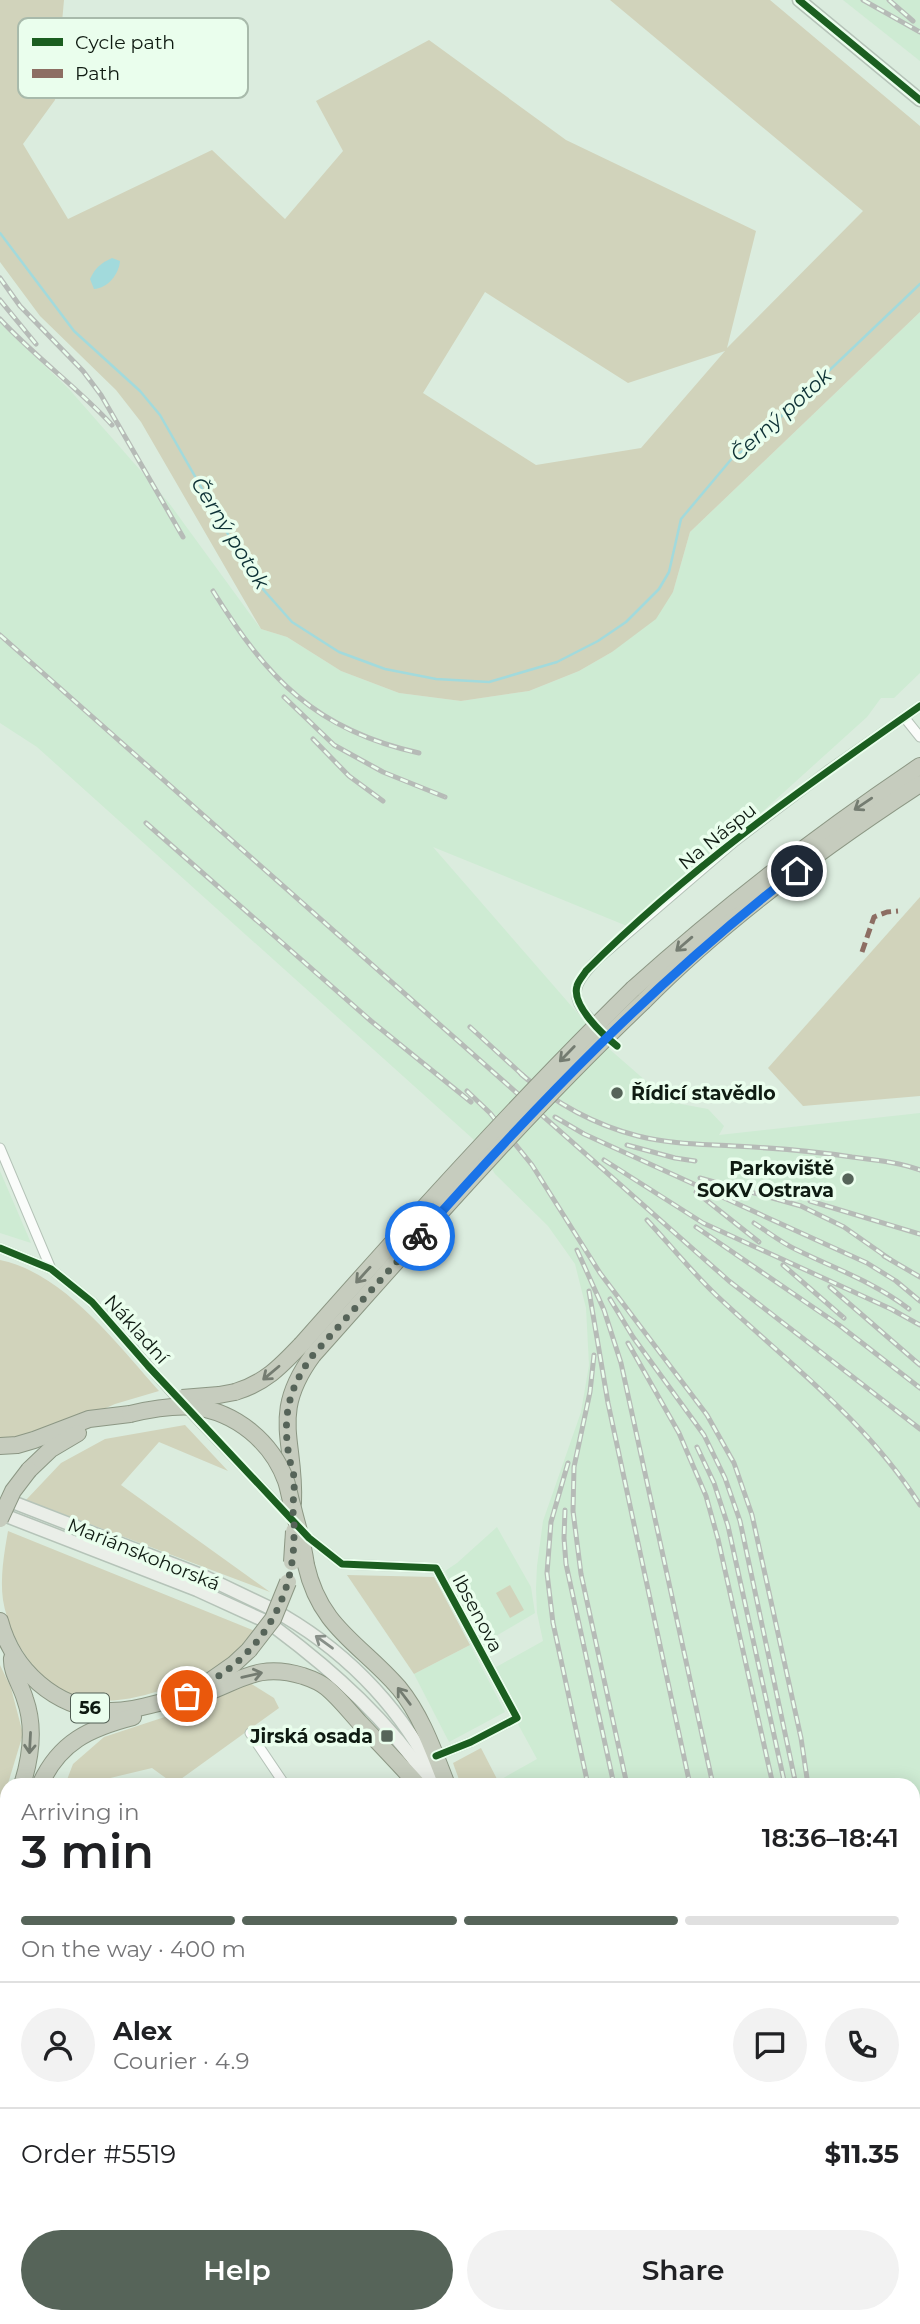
<!DOCTYPE html>
<html lang="en">
<head>
<meta charset="utf-8">
<style>
  body { margin:0; font-family:Montserrat,sans-serif; background:#f2f2f2; color:#202124; height:100vh; display:flex; flex-direction:column; font-size:26px; white-space:nowrap }
  * { box-sizing:border-box; margin:0 }
  p { font-size:23px; color:#757577 }
  .icon { flex:none; width:38px; height:38px; fill:none; stroke:currentColor; stroke-width:2; stroke-linecap:round; stroke-linejoin:round }
  .map { position:relative; flex:1; overflow:hidden }
  .sheet { position:absolute; left:0px; top:1778px; width:920px; height:546px; display:flex; flex-direction:column; background:#fff; border-radius:21px 21px 0 0; box-shadow:0 4px 18px #0003 }
  .sheet>* { flex:none }
  .pin { position:absolute; display:grid; place-items:center; width:60px; height:60px; color:#fff; margin:-30px; border:4px solid #fff; border-radius:50%; box-shadow:0 2px 7px #0007 }
  .courier { position:absolute; display:grid; place-items:center; width:70px; height:70px; margin:-35px; border:5px solid #1a73e8; border-radius:50%; background:#fff; color:#222; box-shadow:0 2px 9px #0007 }
  .headline em { font-style:normal; font-weight:600 }
  .headline div { display:flex; flex-direction:column-reverse }
  .headline { display:flex; align-items:center; justify-content:space-between; height:119px; padding:0 21px }
  h1 { font-size:46px; font-weight:600; line-height:52px }
  .bar { display:grid; grid-template-columns:repeat(4,1fr); gap:10px 7px; align-content:center; height:84px; padding:0 21px }
  .bar i { height:9px; border-radius:5px; background:#e0e0e0 }
  .bar .current { background:#566459 }
  .bar p { grid-column:span 4 }
  .line { display:flex; align-items:center; gap:18px; padding:0 21px; border-top:2px solid #e0e0e0 }
  .line div { flex:1 }
  .round { display:grid; place-items:center; flex:none; width:74px; height:74px; border-radius:37px; background:#f2f2f2 }
  .primary-button { display:flex; gap:14px; margin-top:auto; padding:14px 21px }
  .primary-button a { flex:1; height:80px; border-radius:42px; background:#566459; color:#fff; font-size:28px; font-weight:600; line-height:80px; text-align:center }
  .primary-button a+a { background:#f2f2f2; color:#202124 }
  .map>svg:first-child { display:block }
</style>
</head>
<body>
<div class="map">
<svg width="920" height="2324" viewBox="0 0 920 2324">
  <rect width="100%" height="100%" fill="#dbecde"/>
  <!-- built -->
  <g fill="#ceebd3">
    <polygon points="843,0 920,0 920,61"/>
    <polygon points="920,312 920,673 894,698 881,698 867,717 752,821 627,926 433,847 607,1047 670,1102 708,1109 724,1126 719,1135 920,1113 920,2062 914,2070 914,1785 500,1785 498,1781 537,1759 489,1671 543,1641 537,1613 536,1588 537,1566 543,1521 581,1412 589,1365 586,1308 575,1264 548,1226 495,1174 473,1139 37,747 0,723 0,323 69,389 169,503 261,629 287,637 341,671 399,693 461,701 529,691 579,671 612,652 673,592 690,532"/>
    <polygon points="0,1171 31,1243 0,1233"/>
    <polygon points="497,1527 531,1587 535,1613 484,1643 445,1571 457,1563"/>
    <polygon points="470,1645 505,1712 449,1742 414,1674"/>
    <polygon points="7,2029 7,2119 0,2123 0,2033"/>
    <polygon points="7,2250 7,2317 46,2317 50,2324 0,2324 0,2254"/>
    <polygon points="341,2317 410,2317 387,2324 345,2324"/>
    <polygon points="428,2317 616,2317 607,2324 402,2324"/>
  </g>
  <!-- green -->
  <g fill="#d1d3bb" fill-rule="evenodd">
    <path d="M0 0H64L55 100 23 144 68 219 212 150 285 219 343 151 316 101 429 40 566 140 756 231 727 348 863 211 610 0H770L920 126V312L690 532 673 592 656 619 612 652 579 671 529 691 461 701 399 693 341 671 287 637 261 629 141 422 116 390 40 316 0 262ZM485 292 628 383 725 351 641 448 536 465 423 393Z"/>
    <polygon points="920,897 920,1096 803,1106 768,1068"/>
    <path d="M0 1260C64 1273 118 1345 159 1391L115 1404 74 1422 18 1437H0Z"/>
    <polygon points="185,1425 228,1471 159,1442 121,1485 270,1592 26,1500 61,1463 105,1439"/>
    <path d="M8 1531 255 1631C248 1638 242 1648 234 1655 215 1671 191 1680 168 1688 141 1697 111 1705 84 1698 40 1688 10 1642 3 1600 0 1577 4 1554 8 1531Z"/>
    <polygon points="347,1575 434,1577 470,1645 414,1674"/>
    <polygon points="510,1585 524,1610 510,1618 496,1593"/>
    <polygon points="0,1665 11,1688 23,1734 0,1810"/>
    <polygon points="250,1683 274,1698 279,1708 174,1784 152,1768 81,1785 65,1785 73,1764 104,1737 186,1710"/>
    <polygon points="481,1748 498,1781 500,1785 461,1785 453,1763"/>
    <polygon points="920,2062 920,2147 914,2154 914,2070"/>
    <polygon points="276,2317 341,2317 345,2324 263,2324"/>
    <polygon points="618,2317 778,2317 769,2324 611,2324"/>
  </g>
  <!-- water -->
  <path fill="#a2dadc" d="M112 258 120 261C119 274 108 288 94 289L90 279C95 268 101 263 112 258Z"/>
  <g fill="none" stroke-linecap="round" stroke-linejoin="round">
    <!-- stream -->
    <polyline stroke="#a2dadc" stroke-width="2.5" points="0,233 74,331 140,391 160,415 253,578 292,622 339,652 385,669 436,679 489,682 557,662 598,641 626,622 659,589 669,572 681,519 734,456 749,447 771,426 920,284"/>
    <!-- street casing -->
    <g stroke="#b5c3b8" stroke-width="11">
      <g id="street">
        <polyline points="904,717 920,737"/>
        <path d="M589 1017C565 994 579 978 599 958L734 842 830 769 920 706"/>
        <polyline points="0,1148 51,1269"/>
        <polyline points="0,1248 51,1269 92,1302 174,1395"/>
        <polyline points="191,1413 288,1515"/>
        <polyline points="309,1538 342,1564 436,1568 517,1718 471,1742 436,1756"/>
        <polyline points="250,1733 285,1785"/>
        <polyline points="914,2168 920,2162"/>
        <polyline points="914,2217 920,2223"/>
        <polyline points="773,2324 781,2317"/>
      </g>
    </g>
    <!-- secondary casing -->
    <g stroke="#b5c3b8" stroke-width="15">
      <g id="secondary">
        <polyline points="799,0 920,100"/>
        <polyline points="15,1503 201,1575 272,1609"/>
        <polyline points="9,1517 197,1590 265,1621"/>
        <path d="M284 1616C352 1656 406 1714 439 1785"/>
        <path d="M277 1629C336 1673 388 1721 430 1782"/>
        <polyline points="832,2317 838,2324"/>
        <polyline points="247,2324 259,2317"/>
      </g>
    </g>
    <!-- highway casing -->
    <g stroke="#8c9784" stroke-width="18">
      <g id="highway">
        <path d="M633 989C723 908 819 834 920 766"/>
        <path d="M644 1001C724 920 825 846 920 784"/>
        <path d="M235 1392C265 1383 280 1367 301 1345"/>
        <polyline points="0,1446 17,1445 34,1440 89,1419 130,1414"/>
        <polyline points="29,1470 51,1449 78,1433"/>
        <path d="M293 1503C296 1440 269 1415 313 1355"/>
        <path d="M306 1565C320 1628 361 1644 399 1688 422 1716 434 1752 447 1785"/>
        <path d="M0 1621C13 1670 55 1708 107 1711 130 1712 153 1704 175 1699 185 1696 197 1696 206 1693 243 1679 260 1663 303 1676 312 1679 320 1682 327 1688 339 1698 349 1711 360 1723 379 1743 399 1764 418 1785"/>
        <path d="M12 1658C11 1672 21 1685 25 1699 35 1727 31 1757 22 1785"/>
        <polyline points="207,1683 234,1664 249,1650"/>
        <path d="M40 1785C59 1742 90 1728 133 1717"/>
        <polyline points="0,1857 7,1835"/>
        <polyline points="0,1909 7,1885"/>
      </g>
    </g>
    <!-- street -->
    <use href="#street" stroke="#fafcfa" stroke-width="9"/>
    <!-- secondary -->
    <use href="#secondary" stroke="#eaeee8" stroke-width="12"/>
    <!-- highway -->
    <use href="#highway" stroke="#c6ccbe" stroke-width="16"/>
    <!-- rail casing -->
    <g stroke="#b6bbb7" stroke-width="5">
      <g id="rail">
        <polyline points="863,0 920,32"/>
        <polyline points="889,0 913,21"/>
        <polyline points="0,278 20,306 83,371 101,395 183,537"/>
        <polyline points="0,300 36,344"/>
        <path d="M0 319C35 357 77 387 112 425"/>
        <path d="M213 591C267 678 315 730 419 753"/>
        <polyline points="0,635 729,1281 920,1429"/>
        <polyline points="284,697 334,745 383,772 445,797"/>
        <polyline points="313,739 349,776 383,801"/>
        <polyline points="146,823 371,1021 471,1102"/>
        <polyline points="470,1027 528,1080"/>
        <path d="M521 1074C555 1103 595 1125 638 1136 670 1144 702 1144 734 1146 774 1148 813 1151 852 1157 875 1160 898 1162 920 1170"/>
        <polyline points="467,1091 490,1113 532,1165 600,1273 707,1415 734,1463 752,1515 801,1738 808,1785"/>
        <polyline points="555,1117 584,1134 867,1263 896,1281 920,1301"/>
        <polyline points="627,1145 675,1158 695,1161"/>
        <polyline points="604,1160 703,1223 891,1309 920,1325"/>
        <polyline points="700,1178 801,1206 844,1227 891,1260"/>
        <polyline points="696,1192 759,1242"/>
        <polyline points="810,1201 920,1234"/>
        <path d="M647 1220C670 1245 692 1272 716 1295 787 1362 867 1421 920 1505"/>
        <path d="M754 1223C768 1232 782 1243 797 1250 836 1269 874 1282 909 1309"/>
        <polyline points="696,1227 839,1325 920,1388"/>
        <polyline points="577,1250 604,1310 621,1363 713,1785"/>
        <polyline points="884,1256 920,1277"/>
        <polyline points="783,1265 844,1318"/>
        <polyline points="830,1287 920,1365"/>
        <polyline points="589,1291 608,1403 690,1785"/>
        <polyline points="610,1299 633,1337 704,1435 725,1478 740,1521 796,1785"/>
        <polyline points="628,1343 679,1433 706,1496 718,1539 773,1785"/>
        <polyline points="594,1355 590,1392 574,1467 573,1511 581,1574 627,1785"/>
        <polyline points="697,1447 714,1483 728,1526 785,1785"/>
        <polyline points="568,1463 551,1522 547,1573 553,1623 588,1785"/>
        <polyline points="565,1510 564,1538 566,1564 614,1785"/>
        <polyline points="914,2023 920,2011"/>
        <polyline points="568,2324 579,2317"/>
        <polyline points="609,2324 615,2317"/>
      </g>
    </g>
    <!-- rail -->
    <use href="#rail" stroke="#eafeed" stroke-width="2.5" stroke-dasharray="8" stroke-linecap="butt"/>
    <!-- highway-bridge casing -->
    <g stroke="#8c9784" stroke-width="18" stroke-linecap="butt">
      <g id="highway-bridge">
        <path d="M301 1345C409 1223 517 1103 633 989"/>
        <path d="M313 1355C421 1234 527 1112 644 1001"/>
        <polyline points="182,1398 219,1395 235,1392"/>
        <path d="M130 1414C151 1409 172 1405 194 1407 236 1412 272 1442 286 1481 289 1490 290 1499 293 1508 298 1529 303 1542 306 1565"/>
        <polyline points="0,1519 13,1491 29,1470"/>
        <polyline points="292,1562 294,1531"/>
        <polyline points="249,1650 273,1619 288,1582"/>
      </g>
    </g>
    <!-- highway-bridge -->
    <use href="#highway-bridge" stroke="#c6ccbe" stroke-width="16"/>
    <!-- quiet -->
    <polyline stroke="#8d6e63" stroke-width="5" stroke-dasharray="10 5" stroke-linecap="butt" points="862,952 874,917 887,912 898,911"/>
    <!-- cycleway casing -->
    <g stroke="#eafeed" stroke-width="11">
      <g id="cycleway">
        <polyline points="799,0 920,100"/>
        <path d="M617 1046C603 1035 571 1005 577 986 578 981 583 976 586 971 686 870 804 787 920 706"/>
        <polyline points="0,1248 51,1269 92,1302 148,1366 309,1538 342,1564 436,1568 517,1718 471,1742 436,1756"/>
      </g>
    </g>
    <!-- cycleway -->
    <use href="#cycleway" stroke="#1b5e20" stroke-width="7"/>
  </g>
  <!-- one-way arrows -->
  <defs><path id="oneway-shaft" d="M-6 0H5M1.5-3L5.5 0L1.5 3" fill="none" stroke-width="1.6" stroke-linecap="round" stroke-linejoin="round" transform="scale(1.75)"/></defs>
  <g stroke="#747c71">
    <use href="#oneway-shaft" transform="translate(863 804) rotate(146)"/>
    <use href="#oneway-shaft" transform="translate(684 944) rotate(139)"/>
    <use href="#oneway-shaft" transform="translate(567 1054) rotate(134)"/>
    <use href="#oneway-shaft" transform="translate(363 1275) rotate(132)"/>
    <use href="#oneway-shaft" transform="translate(271 1373) rotate(140)"/>
    <use href="#oneway-shaft" transform="translate(252 1675) rotate(-13)"/>
    <use href="#oneway-shaft" transform="translate(404 1696) rotate(-127)"/>
    <use href="#oneway-shaft" transform="translate(30 1743) rotate(93)"/>
  </g>
  <use stroke="#878f88" href="#oneway-shaft" transform="translate(324 1642) rotate(-144)"/>
  <g fill="none" stroke-linecap="round" stroke-linejoin="round">
    <!-- done -->
    <path stroke="#566459" stroke-width="7" stroke-dasharray="0 12.6" d="M187 1696C203 1685 221 1676 236 1663 274 1630 294 1585 294 1535 295 1527 293 1518 293 1509 293 1498 295 1487 294 1477 293 1470 290 1463 289 1456 282 1416 289 1387 313 1355L420 1236"/>
    <!-- route -->
    <path stroke="#1a73e8" stroke-width="9" d="M420 1236C538 1103 656 980 797 871"/>
  </g>
  <!-- markers -->
  <g fill="#566459" stroke="#eafeed" stroke-width="2.5">
    <circle cx="617" cy="1093" r="7"/>
    <circle cx="848" cy="1179" r="7"/>
    <rect x="380" y="1729" width="14" height="14" rx="3.5"/>
  </g>
  <g text-anchor="middle" stroke-width="7" stroke-linejoin="round" paint-order="stroke">
    <!-- shield labels -->
    <rect fill="#eafeed" stroke="#515f54" stroke-width="2" x="71" y="1693.5" width="38" height="29" rx="5"/>
    <g font-size="18" font-weight="bold" fill="#0f1b12">
      <text x="90" y="1714">56</text>
    </g>
    <!-- street labels -->
    <g font-size="19" fill="#0f1b12" stroke="#eafeed">
      <text transform="translate(717 836) rotate(-39)" y="7">Na Náspu</text>
      <text transform="translate(137 1329) rotate(48)" y="7">Nákladní</text>
      <text transform="translate(144 1554) rotate(22)" y="7">Mariánskohorská</text>
      <text transform="translate(478 1613) rotate(62)" y="7">Ibsenova</text>
    </g>
    <!-- poi labels -->
    <g font-size="19" font-weight="bold" fill="#0f1b12" stroke="#eafeed" text-anchor="end">
      <text x="631" y="1100" text-anchor="start">Řídicí stavědlo</text>
      <text x="834" y="1175">Parkoviště<tspan x="834" dy="22">SOKV Ostrava</tspan></text>
      <text x="373" y="1743">Jirská osada</text>
    </g>
    <!-- water labels -->
    <g font-size="21" font-style="italic" fill="#0d3135" stroke="#eafeed">
      <text transform="translate(781 415) rotate(-42)" y="7">Černý potok</text>
      <text transform="translate(230 533) rotate(58)" y="7">Černý potok</text>
    </g>
  </g>
  <!-- legend -->
  <rect x="18" y="18" width="230" height="80" rx="10" fill="#eafeed" stroke="#a8baab" stroke-width="2"/>
  <rect x="32" y="38" width="31" height="8" fill="#1b5e20"/>
  <rect x="32" y="69" width="31" height="9" fill="#8d6e63"/>
  <g font-size="19" fill="#0f1b12">
    <text x="75" y="49">Cycle path</text>
    <text x="75" y="80">Path</text>
  </g>
</svg>
<div class="pin" style="left:187px;top:1696px;background:#ea580c"><svg class="icon" aria-label="bag" viewBox="0 0 24 24"><path d="M5 8h14l-1 12H6zM9 8a3 3 0 0 1 6 0"/></svg></div>
<div class="pin" style="left:797px;top:871px;background:#1f2937"><svg class="icon" aria-label="home" viewBox="0 0 24 24"><path d="M3 11l9-7 9 7M6 9v11h12V9"/></svg></div>
<div class="courier" style="left:420px;top:1236px"><svg class="icon" aria-label="bike" viewBox="0 0 24 24"><circle cx="6" cy="16" r="4"/><circle cx="18" cy="16" r="4"/><path d="M6 16l4-8h5l3 8M10 8l3 8H6M13 5h3"/></svg></div>
<section class="sheet">
<div class="headline"><div><h1>3 min</h1><p>Arriving in</p></div><em>18:36–18:41</em></div>
<div class="bar"><i class="current"></i><i class="current"></i><i class="current"></i><i></i><p>On the way · 400 m</p></div>
<div class="line" style="height:126px"><a class="round"><svg class="icon" aria-label="person" viewBox="0 0 24 24"><circle cx="12" cy="8" r="4"/><path d="M4 21q1-7 8-7t8 7"/></svg></a><div><b>Alex</b><p>Courier · 4.9</p></div><a class="round"><svg class="icon" aria-label="chat" viewBox="0 0 24 24"><path d="M4 5h16v11H9l-5 4z"/></svg></a><a class="round"><svg class="icon" aria-label="phone" viewBox="0 0 24 24"><path d="M5 4h4l2 5-3 2q2 4 5 5l2-3 5 2v4C11 20 4 13 5 4z"/></svg></a></div>
<div class="line" style="height:91px"><div>Order #5519</div><b>$11.35</b></div>
<div class="primary-button"><a>Help</a><a>Share</a></div>
</section>
</div>
</body>
</html>
